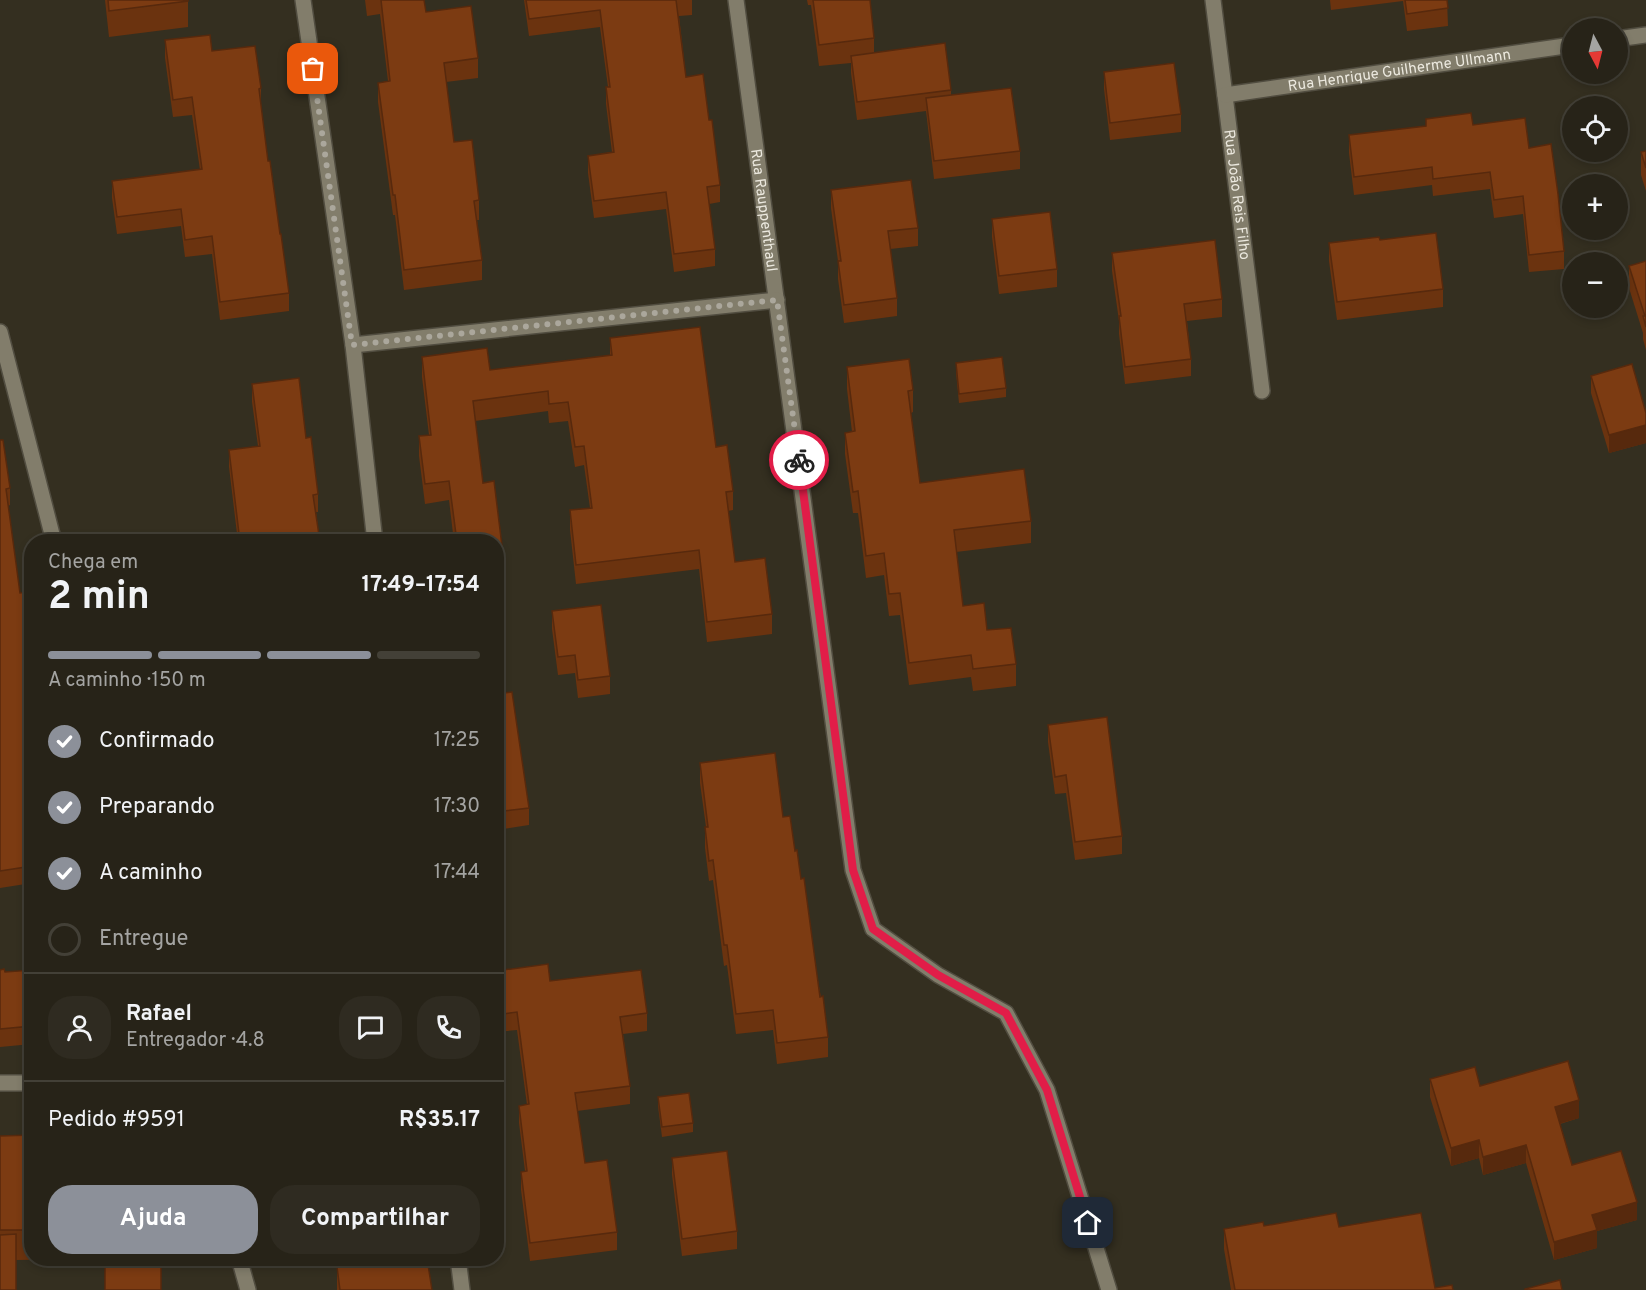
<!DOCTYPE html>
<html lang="pt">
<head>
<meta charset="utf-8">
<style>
  body { margin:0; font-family:Overpass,sans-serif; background:#2f2b21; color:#f1f3f6; height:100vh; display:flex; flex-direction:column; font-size:22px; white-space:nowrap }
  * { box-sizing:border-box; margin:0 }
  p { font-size:20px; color:#a4a4a2 }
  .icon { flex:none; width:33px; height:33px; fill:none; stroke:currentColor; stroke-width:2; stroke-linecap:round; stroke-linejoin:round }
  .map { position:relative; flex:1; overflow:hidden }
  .panel { position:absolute; left:24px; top:534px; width:480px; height:732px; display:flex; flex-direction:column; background:#272318; border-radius:24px; box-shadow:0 3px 9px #0003,0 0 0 2px #434037 }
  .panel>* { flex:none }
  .needle { width:39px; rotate:173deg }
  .fabs { position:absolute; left:1562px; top:18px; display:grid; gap:12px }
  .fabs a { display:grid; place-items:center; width:66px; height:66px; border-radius:50%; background:#272318; box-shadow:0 3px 9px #0003,0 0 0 2px #434037; font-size:30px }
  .pin { position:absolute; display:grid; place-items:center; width:51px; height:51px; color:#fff; margin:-26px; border-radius:12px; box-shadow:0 3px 9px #0006 }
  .courier { position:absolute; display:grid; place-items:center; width:60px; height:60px; margin:-30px; border:4px solid #e11d48; border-radius:50%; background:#fff; color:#222; box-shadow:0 2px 8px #0007 }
  .summary em { font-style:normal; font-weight:700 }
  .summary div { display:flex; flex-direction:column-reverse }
  .summary { display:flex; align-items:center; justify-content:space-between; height:102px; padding:0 24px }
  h1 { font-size:39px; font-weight:700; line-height:45px }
  .bar { display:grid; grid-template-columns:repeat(4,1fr); gap:9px 6px; align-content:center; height:72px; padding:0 24px }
  .bar i { height:8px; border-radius:4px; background:#434037 }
  .bar .current { background:#8c9099 }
  .bar p { grid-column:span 4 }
  .line { display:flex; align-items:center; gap:15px; padding:0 24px; border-top:2px solid #434037 }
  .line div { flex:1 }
  .round { display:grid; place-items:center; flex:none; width:63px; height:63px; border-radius:24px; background:#2f2b21 }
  ol { padding:0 24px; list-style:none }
  li { display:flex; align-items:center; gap:18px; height:66px }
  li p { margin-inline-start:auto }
  li .icon { padding:6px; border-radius:50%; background:#8c9099; color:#fff; stroke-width:4 }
  li:last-child { color:#a4a4a2 }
  li i { width:33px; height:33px; border:3px solid #434037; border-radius:50% }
  .action { display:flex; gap:12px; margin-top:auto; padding:12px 24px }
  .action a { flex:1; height:69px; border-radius:24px; background:#8c9099; color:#fff; font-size:24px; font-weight:700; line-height:69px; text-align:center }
  .action a+a { background:#2f2b21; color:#f1f3f6 }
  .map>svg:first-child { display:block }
</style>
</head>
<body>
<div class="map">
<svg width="1646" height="1290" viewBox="0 0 1646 1290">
  <rect width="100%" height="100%" fill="#342f20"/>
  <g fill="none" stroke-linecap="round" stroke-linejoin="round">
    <!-- street casing -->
    <g stroke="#514d40" stroke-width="18">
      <g id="street">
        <path id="s1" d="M736 0 853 870 873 929 938 975 1006 1013 1047 1090 1109 1290"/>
        <path id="s2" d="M1213 0 1262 391"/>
        <polyline points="1617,39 1646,35"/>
        <path id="s3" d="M1225 95 1572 45"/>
        <polyline points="0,332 54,542"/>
        <polyline points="353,345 777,300"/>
        <polyline points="0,1083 32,1083"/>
        <polyline points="239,1258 248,1290"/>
      </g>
    </g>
    <!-- secondary casing -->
    <g stroke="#514d40" stroke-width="18">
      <g id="secondary">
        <polyline points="303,0 353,345 375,542"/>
        <polyline points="458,1258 462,1290"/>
      </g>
    </g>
    <!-- street -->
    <use href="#street" stroke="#827d6b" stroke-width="15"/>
    <!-- secondary -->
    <use href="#secondary" stroke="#827d6b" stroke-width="15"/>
  </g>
  <!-- wall -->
  <g fill="#6b330f">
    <polygon points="105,0 188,0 188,27 109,37"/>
    <polygon points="365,0 424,0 426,12 478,58 478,78 446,82 454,142 479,200 479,220 477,220 482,260 482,280 404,290 395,215 393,215 378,102 378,83 388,81 380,14 367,16"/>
    <polygon points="524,0 692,0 692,15 679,16 686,77 709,120 720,185 720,202 709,204 715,249 715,266 674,272 666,209 594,218 588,173 588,156 612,152 606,104 606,87 608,87 600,27 529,36"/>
    <polygon points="807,0 870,0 874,38 874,53 951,90 951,95 1020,151 1020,169 934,179 926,111 857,120 851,73 851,63 819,66 811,5 808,5"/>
    <polygon points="1330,0 1447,0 1448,26 1407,31 1403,1 1331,10"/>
    <polygon points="165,40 212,51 261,88 261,106 268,161 289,293 289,311 220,320 212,254 185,257 181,226 117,234 112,198 112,181 200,170 192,115 173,117 165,58"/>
    <polygon points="1104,72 1181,114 1181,132 1110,140 1104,89"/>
    <polygon points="1426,119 1473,125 1529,148 1564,251 1564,269 1529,272 1523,214 1494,218 1490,189 1433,196 1432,185 1354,195 1349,153 1349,135 1426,126"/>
    <polygon points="1646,151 1646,191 1641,175 1641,152"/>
    <polygon points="831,190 918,228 918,246 890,249 897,298 897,316 844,323 838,279 838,261 831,208"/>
    <polygon points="992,219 1057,269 1057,287 999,294 992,237"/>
    <polygon points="1380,240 1443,289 1443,307 1337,320 1329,261 1329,243"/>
    <polygon points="1112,253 1222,299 1222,317 1187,321 1191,359 1191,376 1125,384 1119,334 1119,321 1112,271"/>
    <polygon points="1646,261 1646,350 1643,339 1643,333 1629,288 1629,266"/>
    <polygon points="610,338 716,447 733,491 733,510 728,511 735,562 772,614 772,634 707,642 699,569 576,584 570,530 570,510 590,508 584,465 575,467 568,421 549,423 548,411 475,421 483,483 502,546 502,565 496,566 496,542 454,542 449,500 425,504 419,456 419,436 429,435 422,377 422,357 490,370 610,356"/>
    <polygon points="956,363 1006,388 1006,397 959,403 956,372"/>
    <polygon points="847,367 913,390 913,412 911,413 920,483 1031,521 1031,543 956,552 963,606 987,630 1016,664 1016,686 973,691 971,677 909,685 900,615 889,616 884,575 866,578 858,513 853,513 845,454 845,433 852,432 847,389"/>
    <polygon points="1591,376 1646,413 1646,443 1609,453 1591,393"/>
    <polygon points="252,384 306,438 318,494 318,512 316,512 320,542 238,542 229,467 229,450 258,446 252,402"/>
    <polygon points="0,440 10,488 10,505 8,506 20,593 32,622 32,883 0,888"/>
    <polygon points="552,611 610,676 610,694 578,698 575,673 558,675 552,629"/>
    <polygon points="496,694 529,808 529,825 496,830"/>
    <polygon points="1048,725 1122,836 1122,854 1075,860 1066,793 1055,794 1048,742"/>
    <polygon points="700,763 783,817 795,851 828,1037 828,1057 777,1064 773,1030 736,1034 727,965 724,966 713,880 709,881 705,848 705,827 706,827 700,783"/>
    <polygon points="0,970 5,972 32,970 32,1044 0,1047"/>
    <polygon points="496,971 550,981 647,1013 647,1031 623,1034 630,1086 630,1104 577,1111 585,1163 617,1232 617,1250 530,1261 521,1190 521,1172 525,1171 519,1123 519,1106 527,1105 517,1030 496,1032"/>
    <polygon points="1430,1079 1480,1086 1579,1118 1560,1124 1572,1165 1637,1220 1597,1231 1597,1248 1554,1260 1526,1163 1483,1175 1479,1158 1451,1166 1430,1097"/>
    <polygon points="658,1097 693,1123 693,1132 662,1137 658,1106"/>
    <polygon points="32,1135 32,1258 161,1258 16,1260 0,1290 0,1136"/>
    <polygon points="672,1158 737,1231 737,1249 682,1256 672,1175"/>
    <polygon points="1264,1226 1339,1227 1435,1288 1453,1290 1231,1290 1224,1249 1224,1229"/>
    <polygon points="337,1267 432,1290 337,1290"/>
  </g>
  <!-- shaded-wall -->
  <g fill="#57290d">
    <polygon points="1646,425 1646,443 1609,453 1609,435"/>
    <polygon points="1579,1100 1579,1118 1555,1125 1555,1107"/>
    <polygon points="1479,1140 1479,1158 1451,1166 1451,1148"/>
    <polygon points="1526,1145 1526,1163 1483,1175 1483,1157"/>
    <polygon points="1637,1202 1637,1220 1597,1231 1597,1248 1554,1260 1554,1242 1592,1215"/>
  </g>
  <!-- building -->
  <g fill="#7c3b12" stroke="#57290d" stroke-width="1.5">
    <polygon points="108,0 188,0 188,1 109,11"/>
    <polygon points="381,0 424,0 426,12 471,6 478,58 444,63 454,142 472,140 479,200 474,201 482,260 404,270 395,195 393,195 378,83 390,81"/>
    <polygon points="526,0 676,0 686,77 703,74 709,120 712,120 720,185 707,187 715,249 674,254 666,192 594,201 588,156 614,152 606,87 610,87 600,10 529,19"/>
    <polygon points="813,0 870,0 874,38 819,45"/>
    <polygon points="1405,0 1447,0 1448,8 1407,14"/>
    <polygon points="210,35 212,51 255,46 261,88 259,89 268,161 270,161 280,234 281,234 289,293 220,302 212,236 185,240 181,209 117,217 112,181 202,169 192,97 173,100 165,40"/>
    <polygon points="945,43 951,90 857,102 851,56"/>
    <polygon points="1174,63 1181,114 1110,123 1104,72"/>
    <polygon points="1011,88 1020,151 934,161 926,98"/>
    <polygon points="1471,113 1473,125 1525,118 1529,148 1551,144 1558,194 1564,251 1529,255 1523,196 1494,200 1490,172 1433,179 1432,167 1354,177 1349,135 1426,126 1426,119"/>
    <polygon points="1646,151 1646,168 1641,152"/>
    <polygon points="911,180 918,228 888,231 897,298 844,305 838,261 841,261 831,190"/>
    <polygon points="1050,212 1057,269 999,276 992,219"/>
    <polygon points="1436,233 1443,289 1337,302 1329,243 1379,237 1380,240"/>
    <polygon points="1215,240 1222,299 1184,304 1191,359 1125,367 1119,316 1121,316 1112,253"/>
    <polygon points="1646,261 1646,327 1643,316 1645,316 1629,266"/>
    <polygon points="700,327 716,447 727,445 733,491 726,492 735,562 765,558 772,614 707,622 699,550 576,565 570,510 592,508 584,446 575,447 568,402 549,404 548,391 473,401 483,483 494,481 502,546 496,547 496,542 457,542 449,481 425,484 419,436 431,435 422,357 487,348 490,370 612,355 610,338"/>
    <polygon points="1002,357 1006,388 959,394 956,363"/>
    <polygon points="909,359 913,390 908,391 920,483 1024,469 1031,521 954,530 963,606 984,603 987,630 1011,628 1016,664 973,669 971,655 909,663 900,593 889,594 884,553 866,556 858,491 853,492 845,433 855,431 847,367"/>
    <polygon points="1632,364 1646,413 1646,425 1609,435 1591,376"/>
    <polygon points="299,378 306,438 311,437 318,494 313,495 320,542 240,542 229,450 260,446 252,384"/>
    <polygon points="0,440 3,440 10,488 6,489 20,593 27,592 32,622 32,866 0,871"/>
    <polygon points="601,605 610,676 578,680 575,655 558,657 552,611"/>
    <polygon points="512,692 529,808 496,812 496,694"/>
    <polygon points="1107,717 1122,836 1075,842 1066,775 1055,777 1048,725"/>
    <polygon points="775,753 783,817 790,816 795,851 797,850 801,879 804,878 820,997 823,996 828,1037 777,1043 773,1010 736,1014 727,945 724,945 713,860 709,861 705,827 708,827 700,763"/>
    <polygon points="548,964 550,981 641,970 647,1013 620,1017 630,1086 575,1093 585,1163 607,1160 617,1232 530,1243 521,1172 527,1171 519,1106 529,1104 517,1012 496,1015 496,971"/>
    <polygon points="4,969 5,972 32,970 32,1026 0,1029 0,970"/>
    <polygon points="1568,1061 1579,1100 1555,1107 1572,1165 1621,1151 1637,1202 1592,1215 1597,1230 1554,1242 1526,1145 1483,1157 1479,1140 1451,1148 1430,1079 1475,1067 1480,1086"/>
    <polygon points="689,1093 693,1123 662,1127 658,1097"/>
    <polygon points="32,1135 32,1230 0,1230 0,1136"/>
    <polygon points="727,1151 737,1231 682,1239 672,1158"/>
    <polygon points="1336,1213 1339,1227 1421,1213 1435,1288 1452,1285 1453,1290 1235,1290 1224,1229 1263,1222 1264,1226"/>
    <polygon points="16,1234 16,1290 0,1290 0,1235"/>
    <rect x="105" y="1258" width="56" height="32"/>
    <polygon points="399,1258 427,1258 432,1290 340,1290 337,1267"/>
    <polygon points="1560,1280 1562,1290 1525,1290 1525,1289"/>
  </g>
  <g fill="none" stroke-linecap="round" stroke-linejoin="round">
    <!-- done -->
    <polyline stroke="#aba79c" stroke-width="6" stroke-dasharray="0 10.8" points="313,69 352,345 777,300 799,460"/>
    <!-- route -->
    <polyline stroke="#e11d48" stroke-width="8" points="799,460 853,870 873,929 938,975 1006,1013 1047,1090 1088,1223"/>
  </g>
  <g text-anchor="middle" stroke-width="6" stroke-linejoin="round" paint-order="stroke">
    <!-- street labels -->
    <g font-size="15" fill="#ebe8de" stroke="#2a2516">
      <text dy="5" stroke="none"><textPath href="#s3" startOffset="176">Rua Henrique Guilherme Ullmann</textPath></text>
      <text dy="5" stroke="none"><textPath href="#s2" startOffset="196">Rua João Reis Filho</textPath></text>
      <text dy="5" stroke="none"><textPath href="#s1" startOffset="212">Rua Rauppenthaul</textPath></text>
    </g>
  </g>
</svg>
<div class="fabs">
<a><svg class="needle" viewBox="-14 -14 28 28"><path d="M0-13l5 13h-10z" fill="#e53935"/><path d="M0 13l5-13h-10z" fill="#a4a4a2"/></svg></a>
<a><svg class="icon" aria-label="locate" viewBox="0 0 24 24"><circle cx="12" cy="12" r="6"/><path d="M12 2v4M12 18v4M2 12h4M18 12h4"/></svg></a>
<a>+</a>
<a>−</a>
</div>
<div class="pin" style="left:313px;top:69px;background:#ea580c"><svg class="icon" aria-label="bag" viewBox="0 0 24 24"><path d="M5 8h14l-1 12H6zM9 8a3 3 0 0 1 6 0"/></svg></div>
<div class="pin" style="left:1088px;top:1223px;background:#1f2937"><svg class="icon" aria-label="home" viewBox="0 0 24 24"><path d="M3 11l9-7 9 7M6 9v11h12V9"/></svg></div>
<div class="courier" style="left:799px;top:460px"><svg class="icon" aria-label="bike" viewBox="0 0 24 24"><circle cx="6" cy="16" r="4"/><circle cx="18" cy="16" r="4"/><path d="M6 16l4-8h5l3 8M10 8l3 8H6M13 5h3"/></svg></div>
<section class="panel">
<div class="summary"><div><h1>2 min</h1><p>Chega em</p></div><em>17:49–17:54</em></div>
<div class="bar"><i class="current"></i><i class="current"></i><i class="current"></i><i></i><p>A caminho · 150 m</p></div>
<ol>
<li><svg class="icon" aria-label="check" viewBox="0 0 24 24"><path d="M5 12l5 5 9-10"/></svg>Confirmado<p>17:25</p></li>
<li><svg class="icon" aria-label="check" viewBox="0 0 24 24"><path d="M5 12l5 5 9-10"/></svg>Preparando<p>17:30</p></li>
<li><svg class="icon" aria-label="check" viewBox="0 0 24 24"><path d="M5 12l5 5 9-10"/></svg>A caminho<p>17:44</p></li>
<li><i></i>Entregue</li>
</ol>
<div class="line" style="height:108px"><a class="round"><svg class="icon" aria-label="person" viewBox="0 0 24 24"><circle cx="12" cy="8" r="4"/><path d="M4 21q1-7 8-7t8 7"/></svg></a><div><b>Rafael</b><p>Entregador · 4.8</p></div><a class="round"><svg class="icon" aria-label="chat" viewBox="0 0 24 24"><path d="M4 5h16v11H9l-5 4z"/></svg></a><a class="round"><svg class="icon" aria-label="phone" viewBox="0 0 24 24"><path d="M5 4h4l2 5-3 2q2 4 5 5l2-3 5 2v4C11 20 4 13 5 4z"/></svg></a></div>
<div class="line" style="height:78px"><div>Pedido #9591</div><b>R$35.17</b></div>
<div class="action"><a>Ajuda</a><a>Compartilhar</a></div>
</section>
</div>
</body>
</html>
